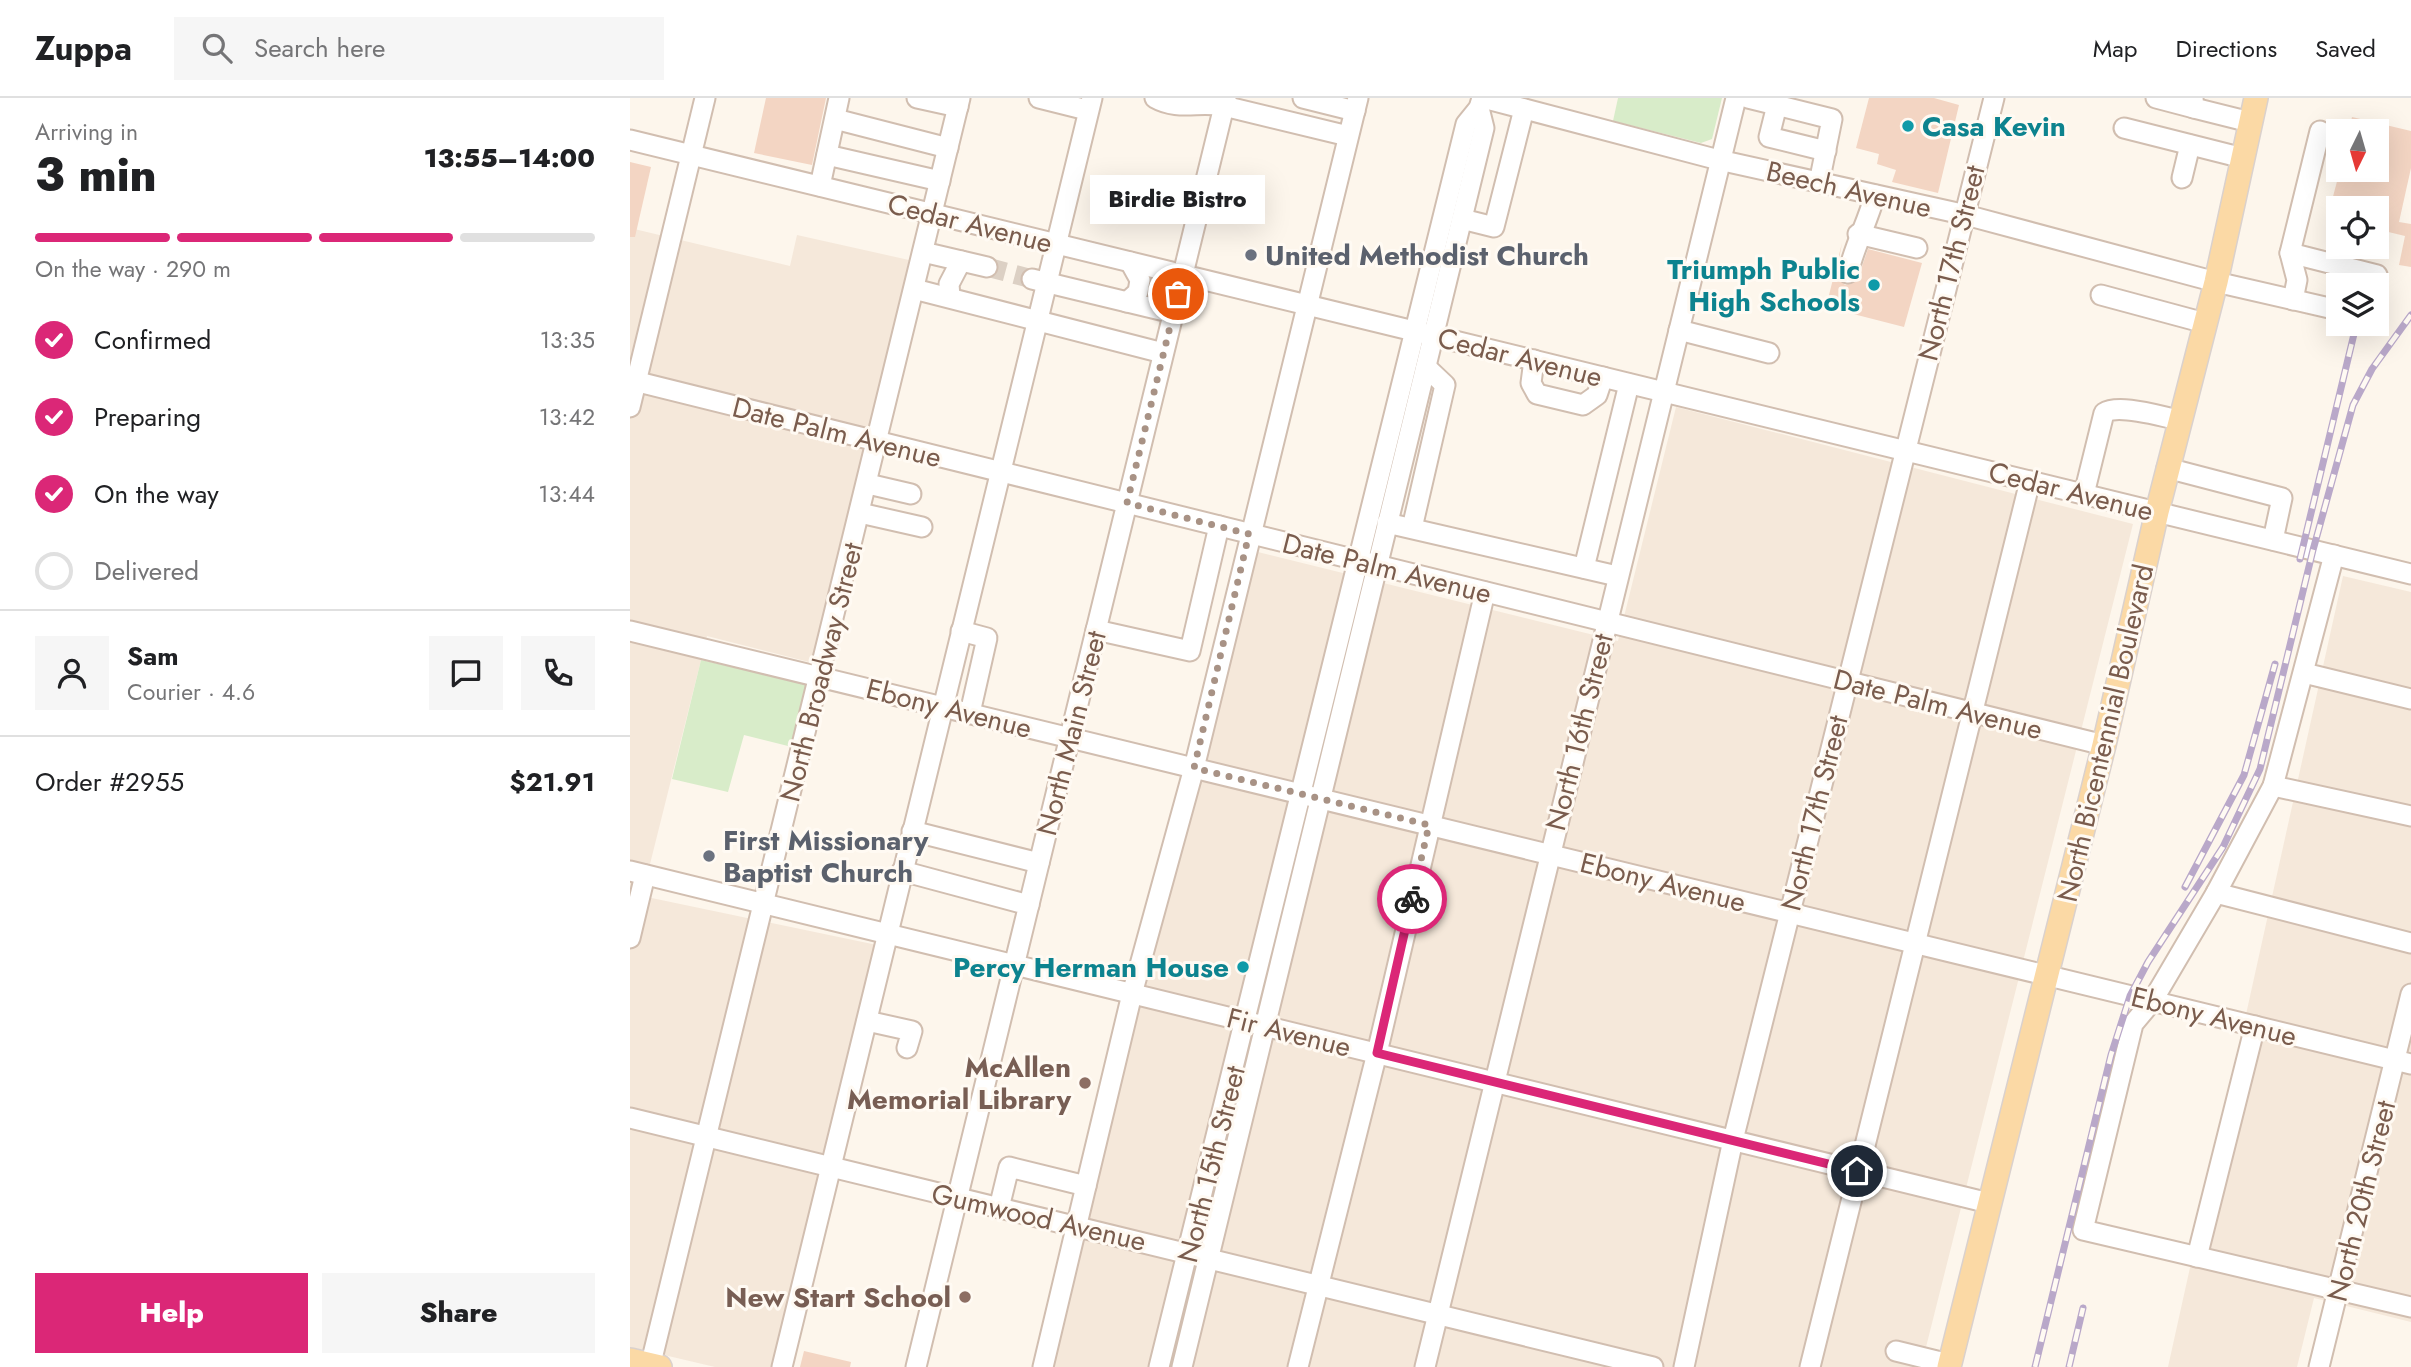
<!DOCTYPE html>
<html lang="en">
<head>
<meta charset="utf-8">
<style>
  body { margin:0; font-family:Jost,sans-serif; background:#f6f6f6; color:#202124; height:100vh; display:flex; flex-direction:column; font-size:26px; white-space:nowrap }
  * { box-sizing:border-box; margin:0 }
  p { font-size:23px; color:#757577 }
  .icon { flex:none; width:38px; height:38px; fill:none; stroke:currentColor; stroke-width:2; stroke-linecap:round; stroke-linejoin:round }
  .map { position:relative; flex:1; overflow:hidden }
  .panel { display:flex; flex-direction:column; background:#fff; width:630px }
  .panel>* { flex:none }
  .needle { width:46px; rotate:185deg }
  .fabs { position:absolute; left:1696px; top:21px; display:grid; gap:14px }
  .fabs a { display:grid; place-items:center; width:63px; height:63px; border-radius:0px; background:#fff; box-shadow:0 7px 28px #0002; font-size:35px }
  .pin { position:absolute; display:grid; place-items:center; width:60px; height:60px; color:#fff; margin:-30px; border:4px solid #fff; border-radius:50%; box-shadow:0 2px 7px #0007 }
  .courier { position:absolute; display:grid; place-items:center; width:70px; height:70px; margin:-35px; border:5px solid #db2777; border-radius:50%; background:#fff; color:#222; box-shadow:0 2px 9px #0007 }
  .bubble { position:absolute; height:49px; border-radius:0px; background:#fff; box-shadow:0 7px 28px #0002; font-size:23px; font-weight:800; line-height:49px; text-align:center }
  .overview em { font-style:normal; font-weight:800 }
  .overview div { display:flex; flex-direction:column-reverse }
  .overview { display:flex; align-items:center; justify-content:space-between; height:119px; padding:0 35px }
  h1 { font-size:46px; font-weight:800; line-height:52px }
  .bar { display:grid; grid-template-columns:repeat(4,1fr); gap:10px 7px; align-content:center; height:84px; padding:0 35px }
  .bar i { height:9px; border-radius:5px; background:#e0e0e0 }
  .bar .current { background:#db2777 }
  .bar p { grid-column:span 4 }
  .line { display:flex; align-items:center; gap:18px; padding:0 35px; border-top:2px solid #e0e0e0 }
  .line div { flex:1 }
  .round { display:grid; place-items:center; flex:none; width:74px; height:74px; border-radius:0px; background:#f6f6f6 }
  ol { padding:0 35px; list-style:none }
  li { display:flex; align-items:center; gap:21px; height:77px }
  li p { margin-inline-start:auto }
  li .icon { padding:7px; border-radius:50%; background:#db2777; color:#fff; stroke-width:4 }
  li:last-child { color:#757577 }
  li i { width:38px; height:38px; border:4px solid #e0e0e0; border-radius:50% }
  .cta { display:flex; gap:14px; margin-top:auto; padding:14px 35px }
  .cta a { flex:1; height:80px; border-radius:0px; background:#db2777; color:#fff; font-size:28px; font-weight:800; line-height:80px; text-align:center }
  .cta a+a { background:#f6f6f6; color:#202124 }
  header { display:flex; align-items:center; gap:42px; box-sizing:border-box; height:98px; padding:0 35px; background:#fff; border-bottom:2px solid #e0e0e0 }
  header strong { font-size:33px }
  nav { display:flex; gap:38px; margin-inline-start:auto; font-size:24px }
  .search { width:490px; height:63px; background:#f6f6f6; display:flex; align-items:center; gap:18px; box-sizing:border-box; padding:0 24px; border-radius:0px; color:#757577; font-size:26px }
  main { display:flex; flex:1; min-height:0 }
  .map>svg:first-child { display:block }
</style>
</head>
<body>
<header>
<strong>Zuppa</strong>
<div class="search"><svg class="icon" aria-label="search" viewBox="0 0 24 24"><circle cx="10" cy="10" r="6"/><path d="M15 15l6 6"/></svg>Search here</div>
<nav><a>Map</a><a>Directions</a><a>Saved</a></nav>
</header>
<main>
<section class="panel">
<div class="overview"><div><h1>3 min</h1><p>Arriving in</p></div><em>13:55–14:00</em></div>
<div class="bar"><i class="current"></i><i class="current"></i><i class="current"></i><i></i><p>On the way · 290 m</p></div>
<ol>
<li><svg class="icon" aria-label="check" viewBox="0 0 24 24"><path d="M5 12l5 5 9-10"/></svg>Confirmed<p>13:35</p></li>
<li><svg class="icon" aria-label="check" viewBox="0 0 24 24"><path d="M5 12l5 5 9-10"/></svg>Preparing<p>13:42</p></li>
<li><svg class="icon" aria-label="check" viewBox="0 0 24 24"><path d="M5 12l5 5 9-10"/></svg>On the way<p>13:44</p></li>
<li><i></i>Delivered</li>
</ol>
<div class="line" style="height:126px"><a class="round"><svg class="icon" aria-label="person" viewBox="0 0 24 24"><circle cx="12" cy="8" r="4"/><path d="M4 21q1-7 8-7t8 7"/></svg></a><div><b>Sam</b><p>Courier · 4.6</p></div><a class="round"><svg class="icon" aria-label="chat" viewBox="0 0 24 24"><path d="M4 5h16v11H9l-5 4z"/></svg></a><a class="round"><svg class="icon" aria-label="phone" viewBox="0 0 24 24"><path d="M5 4h4l2 5-3 2q2 4 5 5l2-3 5 2v4C11 20 4 13 5 4z"/></svg></a></div>
<div class="line" style="height:91px"><div>Order #2955</div><b>$21.91</b></div>
<div class="cta"><a>Help</a><a>Share</a></div>
</section>
<div class="map">
<svg width="1781" height="1269" viewBox="0 0 1781 1269">
  <rect width="100%" height="100%" fill="#fdf6ec"/>
  <!-- residential -->
  <g fill="#f5e8da">
    <polygon points="0,130 160,168 167,137 279,162 183,565 77,538 12,798 247,847 147,1269 85,1269 0,1249"/>
    <polygon points="1046,309 1503,426 1291,1269 420,1269 608,449 988,543"/>
    <polygon points="1713,478 1781,494 1781,1224 1684,1200 1667,1269 1538,1269"/>
  </g>
  <!-- green -->
  <g fill="#d8ecc9">
    <polygon points="988,0 1092,0 1082,41 1071,45 983,23"/>
    <polygon points="71,562 179,586 162,649 114,637 98,694 42,681"/>
  </g>
  <!-- building -->
  <g fill="#f3d5c3">
    <polygon points="136,0 196,0 182,67 124,55"/>
    <polygon points="1239,0 1304,0 1329,7 1308,95 1262,84 1266,72 1247,66 1249,56 1226,50"/>
    <polygon points="1722,19 1781,33 1781,70 1769,124 1781,126 1781,169 1769,167 1775,138 1746,131 1746,110 1700,110 1710,72 1746,72 1746,33 1719,33"/>
    <polygon points="0,64 21,69 5,139 0,139"/>
    <polygon points="1212,145 1206,177 1215,187 1227,183 1238,151 1292,165 1274,229 1196,209"/>
    <polygon points="174,1253 221,1264 220,1269 170,1269"/>
  </g>
  <g fill="none" stroke-linecap="round" stroke-linejoin="round">
    <!-- minor-tunnel -->
    <polyline stroke="#dcd0c4" stroke-width="19" stroke-dasharray="19 10" stroke-linecap="butt" points="357,169 402,181"/>
    <!-- minor casing -->
    <g stroke="#d1beb0" stroke-width="23">
      <g id="minor">
        <polyline points="287,0 328,9"/>
        <polyline points="409,0 449,10"/>
        <path d="M525 0C548 13 569 3 594 8L718 38"/>
        <polyline points="673,0 725,13"/>
        <polyline points="853,0 1089,62 1332,116 1586,184 1708,212"/>
        <polyline points="1118,0 1202,21 1189,85"/>
        <polyline points="1526,0 1564,10"/>
        <polyline points="1563,0 1564,10 1620,24"/>
        <polyline points="1147,7 1139,39 1196,53"/>
        <polyline points="205,21 318,50"/>
        <polyline points="1494,30 1613,60"/>
        <polyline points="0,42 1781,476"/>
        <polyline points="197,57 310,83"/>
        <polyline points="1552,80 1560,47"/>
        <polyline points="190,88 209,0"/>
        <polyline points="832,121 864,129 894,11"/>
        <polyline points="1228,136 1287,150"/>
        <polyline points="293,154 357,169"/>
        <polyline points="1660,155 1747,177"/>
        <path d="M1218 175C1225 147 1237 125 1245 97"/>
        <polyline points="402,181 543,215"/>
        <polyline points="284,191 533,255"/>
        <polyline points="1471,197 1575,225"/>
        <polyline points="320,199 319,186 331,163"/>
        <polyline points="1663,202 1667,182 1660,155 1690,33"/>
        <polyline points="497,204 508,194 510,182 500,164"/>
        <polyline points="1049,232 1139,255"/>
        <polyline points="904,262 901,285 907,296 953,307 967,297 973,279"/>
        <polyline points="0,282 1474,647"/>
        <polyline points="0,309 75,0"/>
        <polyline points="1537,370 1652,400 1643,442"/>
        <polyline points="238,386 281,396"/>
        <path d="M1454 396 1474 315C1489 305 1532 319 1550 322"/>
        <polyline points="230,415 292,429"/>
        <polyline points="757,425 987,478"/>
        <polyline points="782,430 815,287 796,269"/>
        <polyline points="1704,457 1643,688 1586,795 1523,902 1503,926 1453,1132 1781,1209"/>
        <polyline points="954,470 999,286"/>
        <polyline points="466,532 560,553 589,428"/>
        <polyline points="0,533 1781,966"/>
        <polyline points="331,533 357,540 340,615"/>
        <polyline points="1674,575 1781,601"/>
        <polyline points="1643,688 1781,718"/>
        <polyline points="282,733 409,765"/>
        <polyline points="0,773 1359,1105"/>
        <polyline points="272,773 399,807"/>
        <polyline points="1586,795 1781,845"/>
        <polyline points="0,840 15,777"/>
        <polyline points="237,923 282,933 277,950"/>
        <polyline points="0,1020 1023,1269"/>
        <polyline points="369,1110 379,1069 456,1088 502,896 564,670 728,0"/>
        <polyline points="1567,1159 1625,928"/>
        <polyline points="1266,1253 1319,1266"/>
        <polyline points="20,1269 330,0"/>
        <polyline points="152,1269 462,0"/>
        <polyline points="286,1269 596,0"/>
        <polyline points="413,1269 456,1088"/>
        <polyline points="529,1269 836,26 849,10 852,0"/>
        <polyline points="552,1269 854,30 849,10"/>
        <polyline points="668,1269 747,955 855,494"/>
        <polyline points="795,1269 1106,0"/>
        <polyline points="1054,1269 1103,1042 1364,0"/>
        <polyline points="1180,1269 1400,383"/>
        <polyline points="1689,1269 1781,896"/>
      </g>
    </g>
    <!-- major casing -->
    <g stroke="#dad1cd" stroke-width="26">
      <g id="major">
        <polyline points="0,1262 30,1269"/>
        <polyline points="1319,1269 1474,647 1527,414 1586,184 1626,0"/>
      </g>
    </g>
    <!-- minor -->
    <use href="#minor" stroke="#fff" stroke-width="19"/>
    <!-- major -->
    <use href="#major" stroke="#fbd9a5" stroke-width="23"/>
    <!-- rail casing -->
    <g stroke="#b9a8c9" stroke-width="7">
      <g id="rail">
        <polyline points="1670,461 1724,236"/>
        <polyline points="1555,789 1614,677 1645,566"/>
        <polyline points="1405,1269 1481,957 1500,898 1518,864 1593,749 1630,671 1683,452 1723,307 1742,271 1781,217"/>
        <polyline points="1439,1269 1453,1210"/>
      </g>
    </g>
    <!-- rail -->
    <use href="#rail" stroke="#fffaf3" stroke-width="4.5" stroke-dasharray="13" stroke-linecap="butt"/>
  </g>
  <g fill="none" stroke-linecap="round" stroke-linejoin="round">
    <!-- done -->
    <polyline stroke="#a89285" stroke-width="7" stroke-dasharray="0 12.6" points="548,196 497,405 619,436 564,670 799,727 782,801"/>
    <!-- route -->
    <polyline stroke="#db2777" stroke-width="9" points="782,801 747,955 1227,1073"/>
  </g>
  <!-- markers -->
  <g fill="#0f9aa8" stroke="#fffaf3" stroke-width="2.5">
    <circle cx="1278" cy="28" r="7"/>
    <circle cx="1244" cy="187" r="7"/>
    <circle cx="613" cy="869" r="7"/>
  </g>
  <g fill="#6b7280" stroke="#fffaf3" stroke-width="2.5">
    <circle cx="621" cy="157" r="7"/>
    <circle cx="79" cy="758" r="7"/>
  </g>
  <g fill="#8d6e63" stroke="#fffaf3" stroke-width="2.5">
    <circle cx="455" cy="985" r="7"/>
    <circle cx="335" cy="1199" r="7"/>
  </g>
  <g text-anchor="middle" stroke-width="6" stroke-linejoin="round" paint-order="stroke">
    <!-- culture labels -->
    <g font-size="28" font-weight="bold" fill="#0d838f" stroke="#fffaf3" text-anchor="end">
      <text x="1292" y="38" text-anchor="start">Casa Kevin</text>
      <text x="1230" y="181">Triumph Public<tspan x="1230" dy="32">High Schools</tspan></text>
      <text x="599" y="879">Percy Herman House</text>
    </g>
    <!-- street labels -->
    <g font-size="28" fill="#7a5c4d" stroke="#fffaf3">
      <text transform="translate(1219 91) rotate(13)" y="10">Beech Avenue</text>
      <text transform="translate(340 125) rotate(14)" y="10">Cedar Avenue</text>
      <text transform="translate(1321 165) rotate(-76)" y="10">North 17th Street</text>
      <text transform="translate(890 259) rotate(14)" y="10">Cedar Avenue</text>
      <text transform="translate(207 334) rotate(14)" y="10">Date Palm Avenue</text>
      <text transform="translate(1441 393) rotate(14)" y="10">Cedar Avenue</text>
      <text transform="translate(757 470) rotate(14)" y="10">Date Palm Avenue</text>
      <text transform="translate(191 574) rotate(-76)" y="10">North Broadway Street</text>
      <text transform="translate(1308 606) rotate(14)" y="10">Date Palm Avenue</text>
      <text transform="translate(319 610) rotate(14)" y="10">Ebony Avenue</text>
      <text transform="translate(949 634) rotate(-76)" y="10">North 16th Street</text>
      <text transform="translate(441 635) rotate(-76)" y="10">North Main Street</text>
      <text transform="translate(1475 635) rotate(-77)" y="10">North Bicentennial Boulevard</text>
      <text transform="translate(1184 715) rotate(-76)" y="10">North 17th Street</text>
      <text transform="translate(1033 784) rotate(14)" y="10">Ebony Avenue</text>
      <text transform="translate(1584 918) rotate(14)" y="10">Ebony Avenue</text>
      <text transform="translate(659 934) rotate(14)" y="10">Fir Avenue</text>
      <text transform="translate(581 1066) rotate(-76)" y="10">North 15th Street</text>
      <text transform="translate(1731 1103) rotate(-76)" y="10">North 20th Street</text>
      <text transform="translate(409 1119) rotate(13)" y="10">Gumwood Avenue</text>
    </g>
    <!-- worship labels -->
    <g font-size="28" font-weight="bold" fill="#5b616d" stroke="#fffaf3" text-anchor="start">
      <text x="635" y="167">United Methodist Church</text>
      <text x="93" y="752">First Missionary<tspan x="93" dy="32">Baptist Church</tspan></text>
    </g>
    <!-- education labels -->
    <g font-size="28" font-weight="bold" fill="#785e54" stroke="#fffaf3" text-anchor="end">
      <text x="441" y="979">McAllen<tspan x="441" dy="32">Memorial Library</tspan></text>
      <text x="321" y="1209">New Start School</text>
    </g>
  </g>
</svg>
<div class="fabs">
<a><svg class="needle" viewBox="-14 -14 28 28"><path d="M0-13l5 13h-10z" fill="#e53935"/><path d="M0 13l5-13h-10z" fill="#757577"/></svg></a>
<a><svg class="icon" aria-label="locate" viewBox="0 0 24 24"><circle cx="12" cy="12" r="6"/><path d="M12 2v4M12 18v4M2 12h4M18 12h4"/></svg></a>
<a><svg class="icon" aria-label="layers" viewBox="0 0 24 24"><path d="M12 4l9 5-9 5-9-5zM3 14l9 5 9-5"/></svg></a>
</div>
<div class="pin" style="left:548px;top:196px;background:#ea580c"><svg class="icon" aria-label="bag" viewBox="0 0 24 24"><path d="M5 8h14l-1 12H6zM9 8a3 3 0 0 1 6 0"/></svg></div>
<div class="pin" style="left:1227px;top:1073px;background:#1f2937"><svg class="icon" aria-label="home" viewBox="0 0 24 24"><path d="M3 11l9-7 9 7M6 9v11h12V9"/></svg></div>
<div class="courier" style="left:782px;top:801px"><svg class="icon" aria-label="bike" viewBox="0 0 24 24"><circle cx="6" cy="16" r="4"/><circle cx="18" cy="16" r="4"/><path d="M6 16l4-8h5l3 8M10 8l3 8H6M13 5h3"/></svg></div>
<div class="bubble" style="left:460px;top:77px;width:175px">Birdie Bistro</div>
</div>
</main>
</body>
</html>
